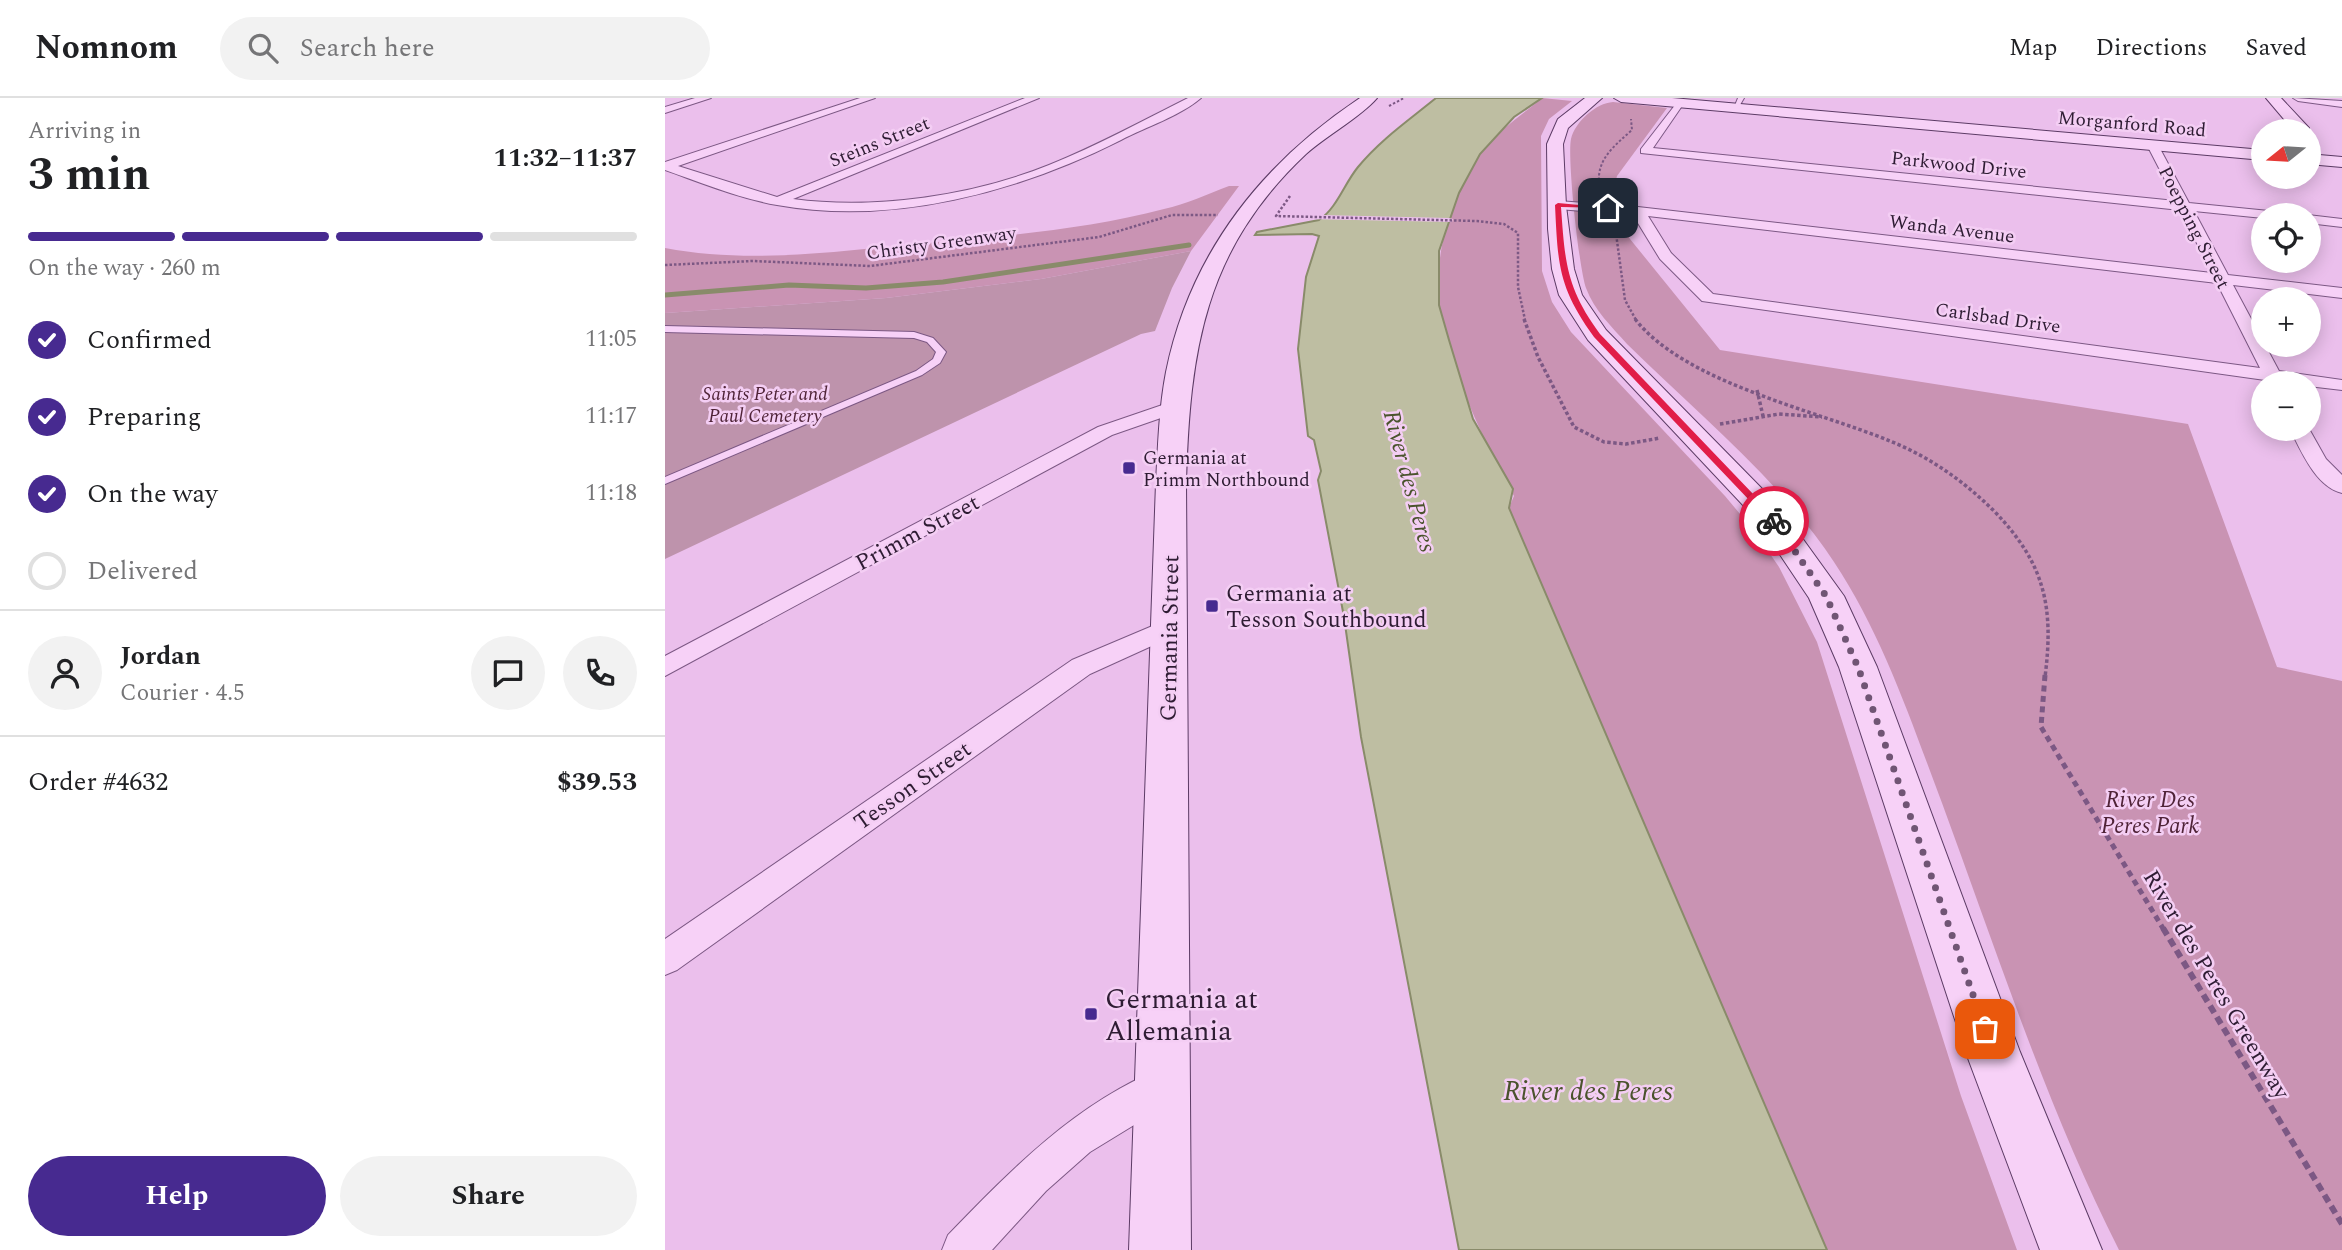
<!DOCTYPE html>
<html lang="en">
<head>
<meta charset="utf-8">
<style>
  body { margin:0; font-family:Spectral,serif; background:#f2f2f2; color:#202124; height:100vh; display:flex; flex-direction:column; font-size:26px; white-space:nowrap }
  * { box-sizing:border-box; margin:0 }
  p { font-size:23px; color:#757577 }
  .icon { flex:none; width:38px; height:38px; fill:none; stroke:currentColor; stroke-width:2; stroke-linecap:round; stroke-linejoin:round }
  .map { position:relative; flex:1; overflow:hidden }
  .panel { display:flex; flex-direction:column; background:#fff; width:665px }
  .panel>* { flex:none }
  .needle { width:46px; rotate:252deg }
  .fabs { position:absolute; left:1586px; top:21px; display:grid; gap:14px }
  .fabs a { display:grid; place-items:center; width:70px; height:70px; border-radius:50%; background:#fff; box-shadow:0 4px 18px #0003; font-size:35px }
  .pin { position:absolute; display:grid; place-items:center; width:60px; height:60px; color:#fff; margin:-30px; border-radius:14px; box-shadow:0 4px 10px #0006 }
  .courier { position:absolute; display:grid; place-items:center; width:70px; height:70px; margin:-35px; border:5px solid #e11d48; border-radius:50%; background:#fff; color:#222; box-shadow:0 2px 9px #0007 }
  .head em { font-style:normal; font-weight:700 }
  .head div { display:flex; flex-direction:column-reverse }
  .head { display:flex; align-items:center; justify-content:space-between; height:119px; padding:0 28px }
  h1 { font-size:46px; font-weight:700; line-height:52px }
  .bar { display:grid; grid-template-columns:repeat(4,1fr); gap:10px 7px; align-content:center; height:84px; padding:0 28px }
  .bar i { height:9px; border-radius:5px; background:#e0e0e0 }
  .bar .on { background:#472a90 }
  .bar p { grid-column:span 4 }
  .line { display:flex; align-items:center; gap:18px; padding:0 28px; border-top:2px solid #e0e0e0 }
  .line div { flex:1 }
  .round { display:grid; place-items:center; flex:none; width:74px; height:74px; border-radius:37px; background:#f2f2f2 }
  ol { padding:0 28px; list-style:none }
  li { display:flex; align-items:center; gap:21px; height:77px }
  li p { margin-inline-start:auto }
  li .icon { padding:7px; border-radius:50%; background:#472a90; color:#fff; stroke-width:4 }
  li:last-child { color:#757577 }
  li i { width:38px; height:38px; border:4px solid #e0e0e0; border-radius:50% }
  .action { display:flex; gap:14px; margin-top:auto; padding:14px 28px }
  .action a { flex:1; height:80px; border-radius:42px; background:#472a90; color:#fff; font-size:28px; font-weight:700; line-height:80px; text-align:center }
  .action a+a { background:#f2f2f2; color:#202124 }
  header { display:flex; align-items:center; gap:42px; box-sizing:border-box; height:98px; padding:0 35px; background:#fff; border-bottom:2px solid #e0e0e0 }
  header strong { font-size:33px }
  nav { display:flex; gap:38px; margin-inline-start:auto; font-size:24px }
  .search { width:490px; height:63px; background:#f2f2f2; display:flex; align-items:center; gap:18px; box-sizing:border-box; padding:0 24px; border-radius:38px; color:#757577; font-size:26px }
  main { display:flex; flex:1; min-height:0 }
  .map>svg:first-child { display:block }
</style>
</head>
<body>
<header>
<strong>Nomnom</strong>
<div class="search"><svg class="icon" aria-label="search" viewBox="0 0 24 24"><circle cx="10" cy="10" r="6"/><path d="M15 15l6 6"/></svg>Search here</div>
<nav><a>Map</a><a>Directions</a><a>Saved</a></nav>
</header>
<main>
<section class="panel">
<div class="head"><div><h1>3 min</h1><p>Arriving in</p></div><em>11:32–11:37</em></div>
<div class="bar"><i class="on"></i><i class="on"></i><i class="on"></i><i></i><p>On the way · 260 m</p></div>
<ol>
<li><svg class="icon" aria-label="check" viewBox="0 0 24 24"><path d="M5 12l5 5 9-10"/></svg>Confirmed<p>11:05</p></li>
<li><svg class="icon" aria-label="check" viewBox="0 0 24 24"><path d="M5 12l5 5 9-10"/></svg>Preparing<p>11:17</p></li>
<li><svg class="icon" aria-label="check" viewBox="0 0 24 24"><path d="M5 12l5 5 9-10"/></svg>On the way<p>11:18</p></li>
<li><i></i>Delivered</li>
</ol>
<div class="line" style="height:126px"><a class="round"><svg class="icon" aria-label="person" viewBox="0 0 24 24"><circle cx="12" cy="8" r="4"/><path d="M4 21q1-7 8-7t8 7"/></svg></a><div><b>Jordan</b><p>Courier · 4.5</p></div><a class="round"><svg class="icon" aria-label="chat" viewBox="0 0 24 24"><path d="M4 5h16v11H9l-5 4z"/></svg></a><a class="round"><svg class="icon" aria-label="phone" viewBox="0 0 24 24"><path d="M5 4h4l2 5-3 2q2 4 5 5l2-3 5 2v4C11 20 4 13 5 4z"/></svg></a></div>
<div class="line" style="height:91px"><div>Order #4632</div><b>$39.53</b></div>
<div class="action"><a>Help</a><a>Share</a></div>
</section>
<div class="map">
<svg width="1677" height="1152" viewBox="0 0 1677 1152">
  <rect width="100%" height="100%" fill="#ebbfec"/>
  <!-- green -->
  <g fill="#c993b3">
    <path d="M877 0 907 3 884 21 876 38 877 173 887 204 906 234 1060 398 1090 434 1114 469 1152 544 1296 998 1352 1152H1162L844 410 849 398C816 338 787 276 775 209 766 164 788 90 817 53 835 31 856 18 877 0Z"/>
    <path d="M948 4 1002 10 952 78 945 106 965 141 1055 252 1523 326 1612 569 1677 583V1152H1454C1382 1010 1332 854 1277 705 1246 623 1218 538 1169 464 1117 384 1030 313 962 246 947 229 929 212 921 190 914 171 902 59 906 41 910 24 931 5 948 4Z"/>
    <path d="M564 88H574L526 153 376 181 221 200 0 215V150C78 165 161 155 240 147 326 139 415 133 499 111 521 106 543 96 564 88Z"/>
  </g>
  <!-- cemetery -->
  <polygon fill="#be93ac" points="526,153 507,190 490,233 476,236 0,461 0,215 221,200 376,181"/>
  <!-- water -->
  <path fill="#bebea2" stroke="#898b6a" stroke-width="2" d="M771 0H877L849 19 815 56 794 95 774 153V207L784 242 808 321 848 391 844 410 1162 1152H794L696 639 679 519 653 382 656 373 649 342 643 338 633 251 641 179 654 138 647 136 590 137 592 134 654 122C672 110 679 86 693 69 715 42 744 22 771 0Z"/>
  <!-- pier -->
  <polygon fill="#ebbfec" points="655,117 784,120 788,121 787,124 642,121"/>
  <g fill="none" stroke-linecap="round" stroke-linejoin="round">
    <!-- stream -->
    <polyline stroke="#898b6a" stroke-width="5" points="0,197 124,187 201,190 278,184 524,147"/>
    <!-- lane casing -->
    <g stroke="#7c5884" stroke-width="2">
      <g id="lane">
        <polygon points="1073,0 1079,0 1072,12 1069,10"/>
        <polygon points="0,228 249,234 268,240 281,254 275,265 257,277 0,386 0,379 251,273 268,261 271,254 262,244 249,240 0,234"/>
      </g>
    </g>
    <!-- street casing -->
    <g stroke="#7c5884" stroke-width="2">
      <g id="street">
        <polygon points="30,0 46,0 0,15 0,9"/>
        <path d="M195 0H210L13 68 112 99 360 0H374L128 101C210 112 307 98 384 67 432 48 477 23 523 0H536C515 18 481 29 456 42 353 94 228 128 112 107 73 100 37 85 0 72V64Z"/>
        <polygon points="1628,0 1677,3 1677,9 1633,3"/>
        <path d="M1014 2 1019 5 988 50 1511 103 1482 47 1492 45 1524 105 1604 113 1611 117H1598V120L1529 113 1563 177 1677 190V200L1568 187 1614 273 1677 282V292L1643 288V285H1602L1600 282 1037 203 995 161 968 117 893 111 886 107 893 103 973 109 1547 175 1515 112 976 55V51ZM983 118 1552 185 1595 270 1048 196 1006 155Z"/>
        <polygon points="1642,117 1643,117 1677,121 1677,129 1643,125"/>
        <polygon points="509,303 518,309 516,313 447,337 0,578 0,558 433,329"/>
        <path d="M1643 329 1661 361 1677 377V395C1651 389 1636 353 1625 331Z"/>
        <polygon points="504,521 513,524 516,530 513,536 425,576 12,872 0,877 0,841 407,562"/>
        <path d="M497 970 510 976 516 989 510 1002 425 1054 381 1093 327 1152H277L283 1137C347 1071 410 1006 497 970Z"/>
      </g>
    </g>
    <!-- secondary casing -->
    <g stroke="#5c3b65" stroke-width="2">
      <g id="secondary">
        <path d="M695 0H712C696 19 662 37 641 56 539 152 525 252 521 385L526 1152H464L491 385C493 348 494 310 501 274 525 156 596 66 695 0Z"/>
        <polygon points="920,0 937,0 903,30 898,46 901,108 909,171 917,197 941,232 1114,408 1179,498 1212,569 1355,954 1437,1152 1375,1152 1301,955 1174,569 1144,500 1091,421 923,242 894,197 887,171 883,131 882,46 893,21"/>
        <polygon points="949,0 1007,0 1598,52 1598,62 956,4"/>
        <polygon points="1601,0 1616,0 1644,30 1644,36 1643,33 1629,33"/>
        <polygon points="1643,56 1677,59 1677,69 1643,66"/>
      </g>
    </g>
    <!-- path-far4 -->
    <g stroke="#7c5884" stroke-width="2" stroke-dasharray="2.5 2" stroke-linecap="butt">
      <polyline points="724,8 739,0"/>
      <path d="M935 91C929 63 948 49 967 32L966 21"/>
    </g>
    <!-- path-far3 -->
    <g stroke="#7c5884" stroke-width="2.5" stroke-dasharray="2.5 2" stroke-linecap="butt">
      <polyline points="625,98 611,118 812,123 839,126 853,135 853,189 860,222"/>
      <polyline points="950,128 960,202 971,222"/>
      <polyline points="0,167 88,163 205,168 434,139 507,117 553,117"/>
    </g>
    <!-- path-far2 -->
    <g stroke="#7c5884" stroke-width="3.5" stroke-dasharray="3.5 2.5" stroke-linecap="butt">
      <polyline points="859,221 873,259 909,329 939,344 961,346 995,340"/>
      <path d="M970 221C1020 285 1150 312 1225 343 1265 359 1300 384 1330 414 1380 466 1389 509 1380 579"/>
      <polyline points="1092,292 1098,318"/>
      <polyline points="1055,326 1114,316 1157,319"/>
    </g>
    <!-- path-far1 -->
    <polyline stroke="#7c5884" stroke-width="5" stroke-dasharray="6 4.5" stroke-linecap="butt" points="1380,577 1376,629 1499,832"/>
    <!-- path -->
    <polyline stroke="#7c5884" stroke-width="6" stroke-dasharray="8 5" stroke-linecap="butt" points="1498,830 1677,1126"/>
    <!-- lane -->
    <use href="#lane" fill="#f7d1f7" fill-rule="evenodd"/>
    <!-- street -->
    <use href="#street" fill="#f7d1f7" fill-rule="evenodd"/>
    <!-- secondary -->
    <use href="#secondary" fill="#f7d1f7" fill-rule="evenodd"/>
  </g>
  <!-- route -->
  <path fill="#e11d48" d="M893 105 946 110 896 109C900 164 901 190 935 236L1112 421V425H1106L929 239C893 189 893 167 890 107Z"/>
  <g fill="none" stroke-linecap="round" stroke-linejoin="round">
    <!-- done -->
    <polyline stroke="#705574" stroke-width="7" stroke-dasharray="0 12.6" points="1109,423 1161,498 1193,569 1320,931"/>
  </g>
  <!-- markers -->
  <g fill="#472a90" stroke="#f4cef4" stroke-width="2.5">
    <rect x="457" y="363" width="14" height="14" rx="3.5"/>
    <rect x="540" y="501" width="14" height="14" rx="3.5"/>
    <rect x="419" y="909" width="14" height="14" rx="3.5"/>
  </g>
  <g text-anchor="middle" stroke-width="5" stroke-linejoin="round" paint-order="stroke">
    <!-- far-street labels -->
    <g font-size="19" fill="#2e1c33" stroke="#f4cef4">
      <text transform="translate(1467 25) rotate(5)" y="7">Morganford Road</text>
      <text transform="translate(214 43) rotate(-22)" y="7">Steins Street</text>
      <text transform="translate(1294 66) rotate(6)" y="7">Parkwood Drive</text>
      <text transform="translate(1530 129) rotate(63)" y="7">Poepping Street</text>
      <text transform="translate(1287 130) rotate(7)" y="7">Wanda Avenue</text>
      <text transform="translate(276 144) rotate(-8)" y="7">Christy Greenway</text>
      <text transform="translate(1333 219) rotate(8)" y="7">Carlsbad Drive</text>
    </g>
    <!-- far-park labels -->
    <g font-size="19" font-style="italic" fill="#4f2337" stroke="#f4cef4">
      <text x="100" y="302">Saints Peter and<tspan x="100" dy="22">Paul Cemetery</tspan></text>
    </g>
    <!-- far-poi labels -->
    <g font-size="19" fill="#2e1c33" stroke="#f4cef4" text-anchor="start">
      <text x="478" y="366">Germania at<tspan x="478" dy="22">Primm Northbound</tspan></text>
    </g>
    <!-- street labels -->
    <g font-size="23" fill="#2e1c33" stroke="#f4cef4">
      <text transform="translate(252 434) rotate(-28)" y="8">Primm Street</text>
      <text transform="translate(504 540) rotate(-89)" y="8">Germania Street</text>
      <text transform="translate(247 687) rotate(-35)" y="8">Tesson Street</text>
      <text transform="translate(1552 886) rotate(59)" y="8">River des Peres Greenway</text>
    </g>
    <!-- poi labels -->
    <g font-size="23" fill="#2e1c33" stroke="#f4cef4" text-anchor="start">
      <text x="561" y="503">Germania at<tspan x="561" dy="26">Tesson Southbound</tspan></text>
    </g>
    <!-- park labels -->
    <g font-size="23" font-style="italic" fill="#4f2337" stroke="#f4cef4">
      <text x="1485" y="709">River Des<tspan x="1485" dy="26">Peres Park</tspan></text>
    </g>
    <!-- water labels -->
    <g font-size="24" font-style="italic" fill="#4a532c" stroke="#f4cef4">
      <text transform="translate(745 383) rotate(75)" y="8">River des Peres</text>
    </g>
    <!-- near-poi labels -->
    <g font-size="28" fill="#2e1c33" stroke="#f4cef4" text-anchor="start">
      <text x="440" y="910">Germania at<tspan x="440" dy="32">Allemania</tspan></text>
    </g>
    <!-- near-water labels -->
    <g font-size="28" font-style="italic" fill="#4a532c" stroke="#f4cef4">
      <text x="923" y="1002">River des Peres</text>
    </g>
  </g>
</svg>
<div class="fabs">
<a><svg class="needle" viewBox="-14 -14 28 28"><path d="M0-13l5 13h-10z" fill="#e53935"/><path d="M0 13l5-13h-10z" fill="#757577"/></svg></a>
<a><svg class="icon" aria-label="locate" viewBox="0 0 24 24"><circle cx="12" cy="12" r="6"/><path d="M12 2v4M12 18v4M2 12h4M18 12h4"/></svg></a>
<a>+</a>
<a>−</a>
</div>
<div class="pin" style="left:1320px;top:931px;background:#ea580c"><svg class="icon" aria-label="bag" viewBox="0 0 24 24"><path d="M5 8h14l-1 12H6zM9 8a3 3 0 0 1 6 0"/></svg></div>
<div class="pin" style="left:943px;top:110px;background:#1f2937"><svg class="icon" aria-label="home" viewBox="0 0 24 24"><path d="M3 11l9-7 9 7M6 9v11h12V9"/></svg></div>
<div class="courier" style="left:1109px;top:423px"><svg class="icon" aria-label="bike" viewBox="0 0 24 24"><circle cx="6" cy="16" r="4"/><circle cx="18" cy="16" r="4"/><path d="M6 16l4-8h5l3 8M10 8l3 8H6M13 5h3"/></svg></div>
</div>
</main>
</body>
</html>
